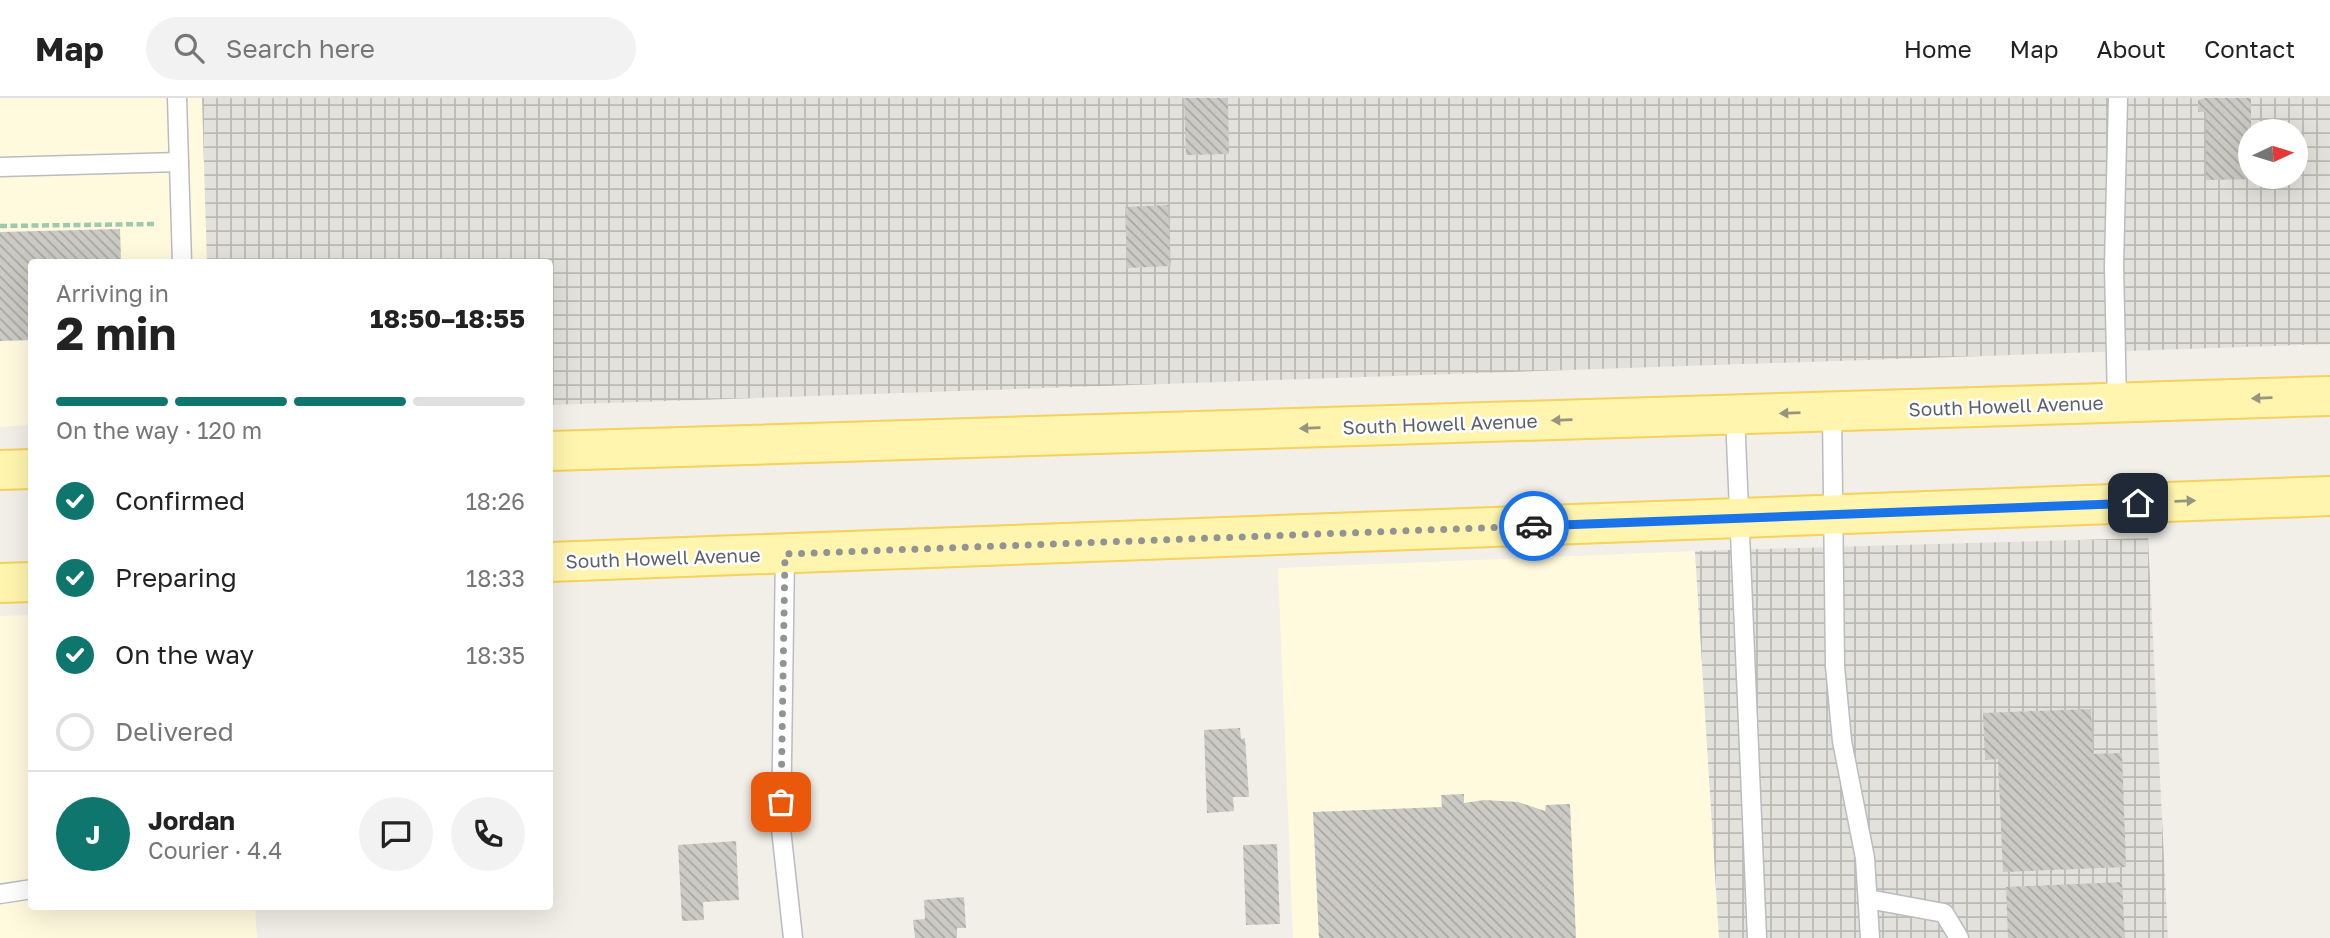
<!DOCTYPE html>
<html lang="en">
<head>
<meta charset="utf-8">
<style>
  body { margin:0; font-family:"Golos Text",sans-serif; background:#f2f2f2; color:#222; height:100vh; display:flex; flex-direction:column; font-size:26px; white-space:nowrap }
  * { box-sizing:border-box; margin:0 }
  p { font-size:23px; color:#767676 }
  .icon { flex:none; width:38px; height:38px; fill:none; stroke:currentColor; stroke-width:2; stroke-linecap:round; stroke-linejoin:round }
  .map { position:relative; flex:1; overflow:hidden }
  .sheet { position:absolute; left:28px; top:161px; width:525px; height:651px; display:flex; flex-direction:column; background:#fff; border-radius:7px; box-shadow:0 7px 28px #0002 }
  .sheet>* { flex:none }
  .needle { width:46px; rotate:86deg }
  .controls { position:absolute; left:2238px; top:21px; display:grid; gap:14px }
  .controls a { display:grid; place-items:center; width:70px; height:70px; border-radius:50%; background:#fff; box-shadow:0 7px 28px #0002; font-size:35px }
  .pin { position:absolute; display:grid; place-items:center; width:60px; height:60px; color:#fff; margin:-30px; border-radius:14px; box-shadow:0 4px 10px #0006 }
  .courier { position:absolute; display:grid; place-items:center; width:70px; height:70px; margin:-35px; border:5px solid #1a73e8; border-radius:50%; background:#fff; color:#222; box-shadow:0 2px 9px #0007 }
  .overview em { font-style:normal; font-weight:700 }
  .overview div { display:flex; flex-direction:column-reverse }
  .overview { display:flex; align-items:center; justify-content:space-between; height:119px; padding:0 28px }
  h1 { font-size:46px; font-weight:700; line-height:52px }
  .bar { display:grid; grid-template-columns:repeat(4,1fr); gap:10px 7px; align-content:center; height:84px; padding:0 28px }
  .bar i { height:9px; border-radius:5px; background:#e0e0e0 }
  .bar .current { background:#0f766e }
  .bar p { grid-column:span 4 }
  .line { display:flex; align-items:center; gap:18px; padding:0 28px; border-top:2px solid #e0e0e0 }
  .line div { flex:1 }
  .round { display:grid; place-items:center; flex:none; width:74px; height:74px; border-radius:37px; background:#f2f2f2 }
  ol { padding:0 28px; list-style:none }
  li { display:flex; align-items:center; gap:21px; height:77px }
  li p { margin-inline-start:auto }
  li .icon { padding:7px; border-radius:50%; background:#0f766e; color:#fff; stroke-width:4 }
  li:last-child { color:#767676 }
  li i { width:38px; height:38px; border:4px solid #e0e0e0; border-radius:50% }
  header { display:flex; align-items:center; gap:42px; box-sizing:border-box; height:98px; padding:0 35px; background:#fff; border-bottom:2px solid #e0e0e0 }
  header strong { font-size:33px }
  nav { display:flex; gap:38px; margin-inline-start:auto; font-size:24px }
  .search { width:490px; height:63px; background:#f2f2f2; display:flex; align-items:center; gap:18px; box-sizing:border-box; padding:0 24px; border-radius:38px; color:#767676; font-size:26px }
  .map>svg:first-child { display:block }
</style>
</head>
<body>
<header>
<strong>Map</strong>
<div class="search"><svg class="icon" aria-label="search" viewBox="0 0 24 24"><circle cx="10" cy="10" r="6"/><path d="M15 15l6 6"/></svg>Search here</div>
<nav><a>Home</a><a>Map</a><a>About</a><a>Contact</a></nav>
</header>
<div class="map">
<svg width="2330" height="840" viewBox="0 0 2330 840">
  <defs>
    <pattern id="industrial-grid" width="8" height="8" patternUnits="userSpaceOnUse" patternTransform="scale(1.75)"><rect width="8" height="8" fill="#e2e1db"/><path d="M0 4h8M4 0v8" fill="none" stroke="#babab5"/></pattern>
    <pattern id="building-back-hatch" width="6" height="6" patternUnits="userSpaceOnUse" patternTransform="scale(1.75)"><rect width="6" height="6" fill="#cccac4"/><path d="M-1 5l2 2M0 0l6 6M5-1l2 2" fill="none" stroke="#a9a7a3"/></pattern>
  </defs>
  <rect width="100%" height="100%" fill="#f1efe7"/>
  <!-- commercial -->
  <g fill="#fff9de">
    <polygon points="0,0 202,0 207,164 32,164 31,327 0,329"/>
    <polygon points="1695,453 1719,840 1293,840 1278,470"/>
    <polygon points="31,517 32,808 255,809 257,840 0,840 0,518"/>
  </g>
  <!-- industrial -->
  <g fill="url(#industrial-grid)" fill-rule="evenodd">
    <path d="M202 0H2330V246L550 307V164H207ZM2250 33H2296V79H2250Z"/>
    <polygon points="2148,440 2168,840 1719,840 1695,453"/>
  </g>
  <!-- building -->
  <g fill="url(#building-back-hatch)">
    <polygon points="1184,0 1228,0 1229,56 1186,57"/>
    <polygon points="2205,0 2251,0 2251,81 2206,82 2206,14 2198,14 2198,2"/>
    <polygon points="1168,107 1171,168 1127,170 1125,109"/>
    <polygon points="120,131 121,164 32,164 32,242 0,243 0,134"/>
    <polygon points="2091,611 2093,656 2122,655 2126,769 2003,774 1998,661 1985,662 1983,615"/>
    <polygon points="1240,630 1241,641 1245,640 1249,699 1233,699 1234,713 1207,715 1204,632"/>
    <polygon points="1464,696 1464,705 1484,702 1518,704 1545,713 1546,707 1570,706 1576,840 1319,840 1313,714 1442,709 1441,697"/>
    <polygon points="736,743 739,802 703,804 704,822 682,823 678,747"/>
    <polygon points="1277,746 1280,826 1246,827 1243,747"/>
    <polygon points="2122,784 2125,840 2008,840 2006,789"/>
    <polygon points="964,799 966,830 957,830 957,840 915,840 913,822 925,821 924,802"/>
  </g>
  <g fill="none" stroke-linecap="round" stroke-linejoin="round">
    <!-- service casing -->
    <g stroke="#b9bcc1" stroke-width="21">
      <g id="service">
        <polyline points="177,0 182,164"/>
        <polyline points="0,69 179,64"/>
        <polyline points="2117,305 2114,168 2118,0"/>
        <polyline points="1832,314 1835,568 1842,643 1865,760 1870,840"/>
        <polyline points="1735,317 1757,840"/>
        <polyline points="785,456 781,731 793,840"/>
        <polyline points="0,796 32,791"/>
        <polyline points="1868,801 1944,815 1959,840"/>
      </g>
    </g>
    <!-- primary casing -->
    <g stroke="#f6d15b" stroke-width="42">
      <g id="primary">
        <polyline points="550,353 2330,298"/>
        <polyline points="0,372 32,371"/>
        <polyline points="550,464 2330,398"/>
        <polyline points="0,485 32,484"/>
      </g>
    </g>
    <!-- path -->
    <polyline stroke="#9ccaab" stroke-width="4.5" stroke-dasharray="7 3.5" stroke-linecap="butt" points="0,128 155,126"/>
    <!-- service -->
    <use href="#service" stroke="#fff" stroke-width="18"/>
    <!-- primary -->
    <use href="#primary" stroke="#fff5ae" stroke-width="38"/>
  </g>
  <!-- one-way arrows -->
  <defs><path id="oneway-solid" d="M-6-.8H1V-3.2L6.5 0L1 3.2V.8H-6Z" transform="scale(1.75)"/></defs>
  <g fill="#969580">
    <use href="#oneway-solid" transform="translate(2262 300) rotate(178)"/>
    <use href="#oneway-solid" transform="translate(1790 315) rotate(178)"/>
    <use href="#oneway-solid" transform="translate(1562 322) rotate(178)"/>
    <use href="#oneway-solid" transform="translate(1310 330) rotate(178)"/>
    <use href="#oneway-solid" transform="translate(2185 403) rotate(-2)"/>
  </g>
  <g fill="none" stroke-linecap="round" stroke-linejoin="round">
    <!-- done -->
    <polyline stroke="#919394" stroke-width="7" stroke-dasharray="0 12.6" points="781,704 785,456 1534,428"/>
    <!-- route -->
    <polyline stroke="#1a73e8" stroke-width="9" points="1534,428 2138,405"/>
  </g>
  <g text-anchor="middle" stroke-width="5" stroke-linejoin="round" paint-order="stroke">
    <!-- street labels -->
    <g font-size="19" fill="#5e6268" stroke="#fff">
      <text transform="translate(2006 308) rotate(-2)" y="7">South Howell Avenue</text>
      <text transform="translate(1440 326) rotate(-2)" y="7">South Howell Avenue</text>
      <text transform="translate(663 460) rotate(-2)" y="7">South Howell Avenue</text>
    </g>
  </g>
</svg>
<div class="controls">
<a><svg class="needle" viewBox="-14 -14 28 28"><path d="M0-13l5 13h-10z" fill="#e53935"/><path d="M0 13l5-13h-10z" fill="#767676"/></svg></a>
</div>
<div class="pin" style="left:781px;top:704px;background:#ea580c"><svg class="icon" aria-label="bag" viewBox="0 0 24 24"><path d="M5 8h14l-1 12H6zM9 8a3 3 0 0 1 6 0"/></svg></div>
<div class="pin" style="left:2138px;top:405px;background:#1f2937"><svg class="icon" aria-label="home" viewBox="0 0 24 24"><path d="M3 11l9-7 9 7M6 9v11h12V9"/></svg></div>
<div class="courier" style="left:1534px;top:428px"><svg class="icon" aria-label="car" viewBox="0 0 24 24"><path d="M5 17H2v-5l4-1 3-4h7l3 4 3 1v5h-3M9 17h6M6 11h13"/><circle cx="7" cy="17" r="2"/><circle cx="17" cy="17" r="2"/></svg></div>
<section class="sheet">
<div class="overview"><div><h1>2 min</h1><p>Arriving in</p></div><em>18:50–18:55</em></div>
<div class="bar"><i class="current"></i><i class="current"></i><i class="current"></i><i></i><p>On the way · 120 m</p></div>
<ol>
<li><svg class="icon" aria-label="check" viewBox="0 0 24 24"><path d="M5 12l5 5 9-10"/></svg>Confirmed<p>18:26</p></li>
<li><svg class="icon" aria-label="check" viewBox="0 0 24 24"><path d="M5 12l5 5 9-10"/></svg>Preparing<p>18:33</p></li>
<li><svg class="icon" aria-label="check" viewBox="0 0 24 24"><path d="M5 12l5 5 9-10"/></svg>On the way<p>18:35</p></li>
<li><i></i>Delivered</li>
</ol>
<div class="line" style="height:126px"><b class="round" style="background:#0f766e;color:#fff">J</b><div><b>Jordan</b><p>Courier · 4.4</p></div><a class="round"><svg class="icon" aria-label="chat" viewBox="0 0 24 24"><path d="M4 5h16v11H9l-5 4z"/></svg></a><a class="round"><svg class="icon" aria-label="phone" viewBox="0 0 24 24"><path d="M5 4h4l2 5-3 2q2 4 5 5l2-3 5 2v4C11 20 4 13 5 4z"/></svg></a></div>
</section>
</div>
</body>
</html>
